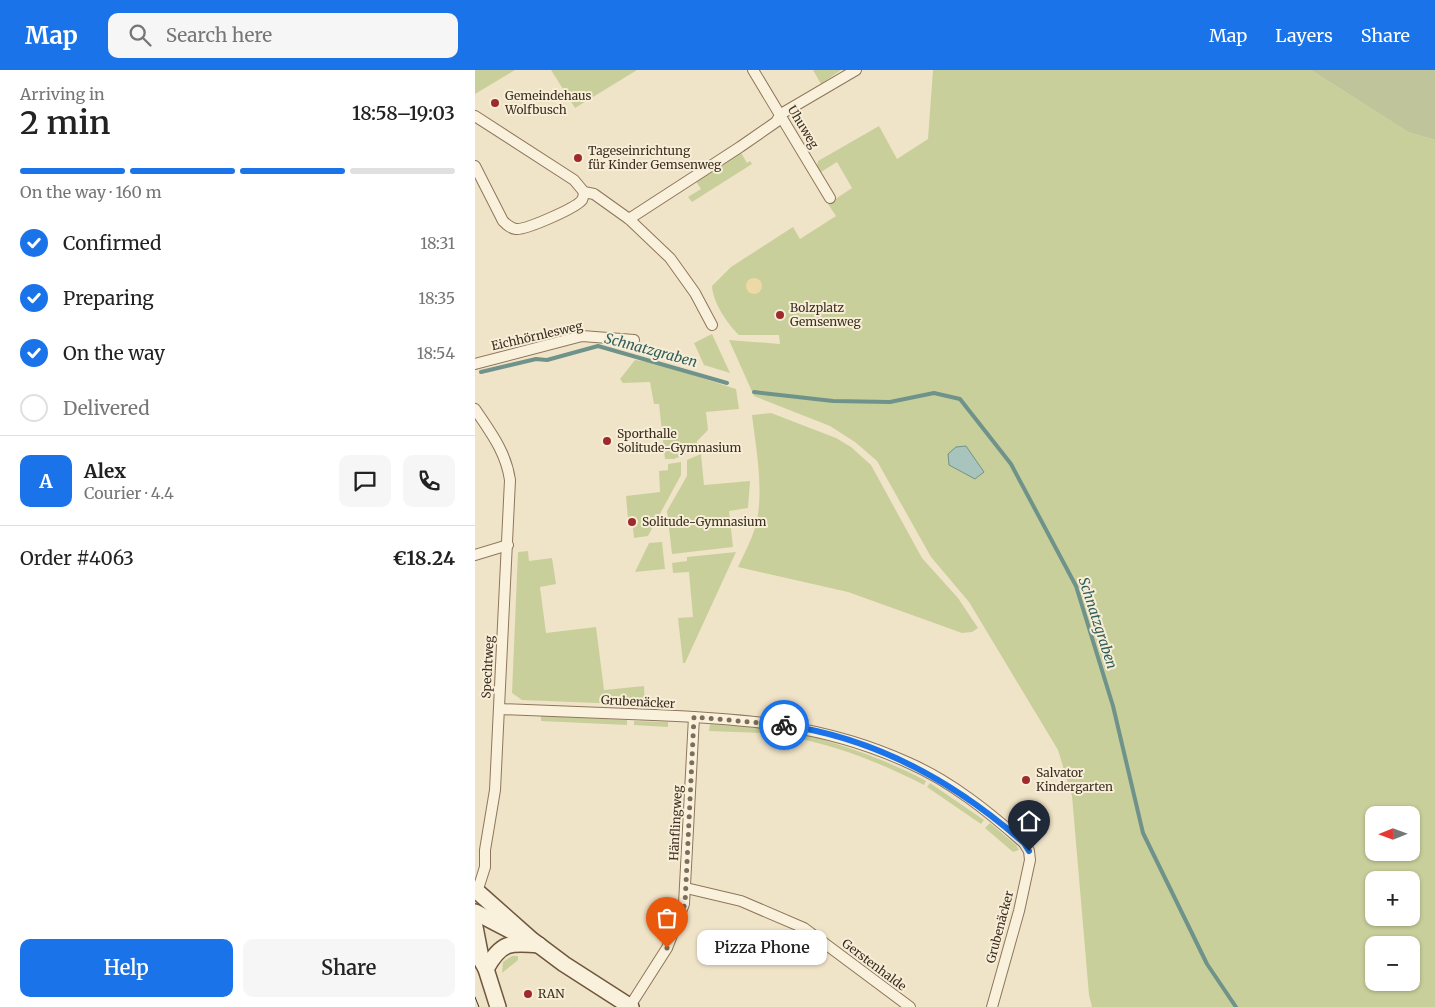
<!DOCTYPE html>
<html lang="en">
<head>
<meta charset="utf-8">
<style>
  body { margin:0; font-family:Merriweather,serif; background:#f6f6f6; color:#222; height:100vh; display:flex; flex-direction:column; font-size:19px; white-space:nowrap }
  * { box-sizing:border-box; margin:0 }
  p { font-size:16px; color:#767676 }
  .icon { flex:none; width:28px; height:28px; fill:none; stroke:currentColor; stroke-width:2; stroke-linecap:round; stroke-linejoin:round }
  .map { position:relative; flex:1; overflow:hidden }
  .side { display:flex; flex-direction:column; background:#fff; width:475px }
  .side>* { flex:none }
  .needle { width:32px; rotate:269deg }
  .buttons { position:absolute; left:890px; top:736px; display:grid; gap:10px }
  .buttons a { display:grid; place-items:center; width:55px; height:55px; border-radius:10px; background:#fff; box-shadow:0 1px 4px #0004; font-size:25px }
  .pin { position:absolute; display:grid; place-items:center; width:42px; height:42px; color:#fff; margin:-51px -21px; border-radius:50% 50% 50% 0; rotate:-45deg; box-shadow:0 0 5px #0007 }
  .pin .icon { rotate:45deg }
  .courier { position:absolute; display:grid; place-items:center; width:50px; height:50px; margin:-25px; border:4px solid #1a73e8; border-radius:50%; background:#fff; color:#222; box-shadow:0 1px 6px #0007 }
  .bubble { position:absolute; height:35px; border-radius:10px; background:#fff; box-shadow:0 1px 4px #0004; font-size:16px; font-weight:600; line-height:35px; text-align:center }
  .headline em { font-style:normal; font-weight:600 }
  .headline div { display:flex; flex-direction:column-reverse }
  .headline { display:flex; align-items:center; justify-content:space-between; height:85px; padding:0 20px }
  h1 { font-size:32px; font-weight:600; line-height:38px }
  .bar { display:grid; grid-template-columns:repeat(4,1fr); gap:8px 5px; align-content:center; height:60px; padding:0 20px }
  .bar i { height:6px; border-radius:4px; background:#e0e0e0 }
  .bar .on { background:#1a73e8 }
  .bar p { grid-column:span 4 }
  .line { display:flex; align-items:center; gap:12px; padding:0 20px; border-top:1px solid #e0e0e0 }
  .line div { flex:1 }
  .round { display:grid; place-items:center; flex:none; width:52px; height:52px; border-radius:10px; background:#f6f6f6 }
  ol { padding:0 20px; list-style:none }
  li { display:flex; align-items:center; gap:15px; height:55px }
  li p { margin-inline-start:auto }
  li .icon { padding:5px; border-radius:50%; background:#1a73e8; color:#fff; stroke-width:4 }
  li:last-child { color:#767676 }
  li i { width:28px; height:28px; border:2px solid #e0e0e0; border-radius:50% }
  .cta { display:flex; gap:10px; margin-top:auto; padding:10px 20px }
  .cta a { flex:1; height:58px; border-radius:10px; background:#1a73e8; color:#fff; font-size:20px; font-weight:600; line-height:58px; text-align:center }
  .cta a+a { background:#f6f6f6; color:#222 }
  header { display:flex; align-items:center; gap:30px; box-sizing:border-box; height:70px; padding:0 25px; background:#1a73e8; color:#fff }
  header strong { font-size:24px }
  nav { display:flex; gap:28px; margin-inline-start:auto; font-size:18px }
  .search { width:350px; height:45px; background:#f6f6f6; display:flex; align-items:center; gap:12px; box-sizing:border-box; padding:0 18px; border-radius:10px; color:#767676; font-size:19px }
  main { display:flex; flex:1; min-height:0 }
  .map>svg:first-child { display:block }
</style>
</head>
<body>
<header>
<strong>Map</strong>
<div class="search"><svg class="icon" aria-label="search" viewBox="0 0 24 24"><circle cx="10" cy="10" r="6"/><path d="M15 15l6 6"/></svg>Search here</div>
<nav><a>Map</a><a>Layers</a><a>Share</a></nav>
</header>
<main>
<section class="side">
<div class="headline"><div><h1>2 min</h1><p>Arriving in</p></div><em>18:58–19:03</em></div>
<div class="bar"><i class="on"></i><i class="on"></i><i class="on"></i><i></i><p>On the way · 160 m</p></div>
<ol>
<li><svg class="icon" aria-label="check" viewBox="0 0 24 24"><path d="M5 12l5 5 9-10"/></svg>Confirmed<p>18:31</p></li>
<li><svg class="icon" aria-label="check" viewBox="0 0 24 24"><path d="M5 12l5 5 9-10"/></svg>Preparing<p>18:35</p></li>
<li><svg class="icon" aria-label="check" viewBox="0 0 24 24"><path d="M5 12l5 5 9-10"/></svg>On the way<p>18:54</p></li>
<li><i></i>Delivered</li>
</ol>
<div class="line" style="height:90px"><b class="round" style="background:#1a73e8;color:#fff">A</b><div><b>Alex</b><p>Courier · 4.4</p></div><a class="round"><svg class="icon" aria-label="chat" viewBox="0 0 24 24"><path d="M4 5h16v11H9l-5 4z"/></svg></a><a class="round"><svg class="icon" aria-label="phone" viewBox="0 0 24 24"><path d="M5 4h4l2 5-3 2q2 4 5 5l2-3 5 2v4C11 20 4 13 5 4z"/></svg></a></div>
<div class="line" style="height:65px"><div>Order #4063</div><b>€18.24</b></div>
<div class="cta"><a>Help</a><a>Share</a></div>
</section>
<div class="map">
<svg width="960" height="937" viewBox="0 0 960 937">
  <rect width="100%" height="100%" fill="#f0e4c8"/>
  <!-- green -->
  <g fill="#c9cf9b" fill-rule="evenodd">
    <polygon points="0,0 40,0 0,24"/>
    <polygon points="76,0 162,0 100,38"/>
    <polygon points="338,0 366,0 346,14"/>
    <path d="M458 0H836L933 62 960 70V937H617L614 925 597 726 583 680 494 532 456 487 402 391 380 372 355 356 279 326 254 270 305 274 304 265H264C252 253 238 233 237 216L256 197 318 157 325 169 361 146 353 134 377 118 362 92 346 102 342 96 343 91 404 56 422 89 453 69ZM899 745H936V782H899ZM899 810H936V848H899ZM899 875H936V912H899Z"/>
    <polygon points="265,81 272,93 275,91 277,94 217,132 213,127 226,119 220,110"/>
    <polygon points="237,264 255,303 229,295 219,273"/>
    <polygon points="160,290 180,293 261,319 264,339 231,342 233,360 222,371 223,379 199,389 190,389 184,334 179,334 175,312 148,313 145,309"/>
    <path d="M296 343 361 368 376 377 396 395 447 488 483 528 503 558 497 562 487 563 373 522 263 497C269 484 276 471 280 458 290 424 281 379 277 345Z"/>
    <polygon points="226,384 229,415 275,411 273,438 254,441 258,477 197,484 192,441 212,406 212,390"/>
    <polygon points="206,392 206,405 173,466 159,468 157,449 153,449 151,426 185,422 184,401 193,400 193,394"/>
    <polygon points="187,472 190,499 160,502 174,473"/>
    <polygon points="53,481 54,491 77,488 81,514 65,517 71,563 121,557 129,620 169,616 170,635 47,630 37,623 43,482"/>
    <polygon points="261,482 210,593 208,593 203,548 218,547 214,502 198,503 197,493 212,491 212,487"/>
    <polygon points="66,646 152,650 152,655 66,651"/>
    <polygon points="159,651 193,652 193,657 159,655"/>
    <polygon points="235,654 287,658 287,663 234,661"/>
    <path d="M322 663C367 674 410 689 451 711L449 715C408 694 366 677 321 668Z"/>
    <polygon points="455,713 509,750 506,754 452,717"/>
    <polygon points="515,753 541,775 544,780 538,782 510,758"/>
    <polygon points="37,886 43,886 43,890 27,903 28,892"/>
  </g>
  <!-- sand -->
  <circle fill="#ecd9a5" cx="279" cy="216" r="8"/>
  <!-- cemetery -->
  <polygon fill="#bfc49a" points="836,0 960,0 960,70 933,62"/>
  <!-- water -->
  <polygon fill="#a9c4bc" stroke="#6f938a" points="491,376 509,402 500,409 474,395 473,384 481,377"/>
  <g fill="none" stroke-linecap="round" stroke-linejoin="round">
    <!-- stream -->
    <g stroke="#6f938a" stroke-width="4">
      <polyline points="6,302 61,289 72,290 123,276 252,313"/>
      <polyline points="279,322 358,331 415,332 459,323 485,329 536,394 601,516 638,636 668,763 732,894 761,937"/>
    </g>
    <!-- street casing -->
    <g stroke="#8d765c" stroke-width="12">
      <g id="street">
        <polyline points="278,0 355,128"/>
        <polyline points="306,44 381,0"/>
        <polyline points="0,46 99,110 109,122 119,124 154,149 195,188 220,223 237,255"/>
        <path d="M0 96 28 151C32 155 35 158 41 159 51 160 101 138 107 130 108 128 109 123 109 122"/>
        <polyline points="154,149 265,77 301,52 306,44"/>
        <polyline points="0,294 107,266 159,270"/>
        <path d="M0 339C16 363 31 382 35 410L20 720 10 780V797L3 819"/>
        <polyline points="0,485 33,475"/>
        <path d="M24 639C75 641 127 643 179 645 271 649 349 654 434 693 477 712 514 742 549 773L554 781 555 790 544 841 517 937"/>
        <polyline points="211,818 266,831 329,858 435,937"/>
        <polyline points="155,936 192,878 209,834 219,647"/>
      </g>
    </g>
    <!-- secondary casing -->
    <g stroke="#6f573f" stroke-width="18">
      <g id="secondary">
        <polyline points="4,823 57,870 89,894 156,937"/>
        <polyline points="0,842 46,866"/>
        <polyline points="0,857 6,888"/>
        <polyline points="0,879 11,899 23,937"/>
        <path d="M11 899C26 872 35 872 64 875"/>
      </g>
    </g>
    <!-- street -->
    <use href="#street" stroke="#faf1dc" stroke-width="10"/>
    <!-- secondary -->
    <use href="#secondary" stroke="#faf1dc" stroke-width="15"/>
    <!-- tram -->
    <polyline stroke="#3d2e20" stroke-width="1" points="0,927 4,937"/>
  </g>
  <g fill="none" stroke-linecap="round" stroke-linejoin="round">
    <!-- done -->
    <polyline stroke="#7c6e5b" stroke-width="5" stroke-dasharray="0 9" points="192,878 210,834 219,647 309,655"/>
    <!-- route -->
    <path stroke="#1a73e8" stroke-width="6" d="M309 655C401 668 480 712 549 773L554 781"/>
  </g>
  <!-- markers -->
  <g fill="#9e2a2b" stroke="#f7eed8" stroke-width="2">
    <circle cx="20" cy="33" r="5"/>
    <circle cx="103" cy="88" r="5"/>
    <circle cx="305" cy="245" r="5"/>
    <circle cx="132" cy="371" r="5"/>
    <circle cx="157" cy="452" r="5"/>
    <circle cx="551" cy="710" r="5"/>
    <circle cx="53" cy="924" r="5"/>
  </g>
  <g text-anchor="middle" stroke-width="4" stroke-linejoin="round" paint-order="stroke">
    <!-- poi labels -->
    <g font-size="12" fill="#3d2e20" stroke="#f7eed8" text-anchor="start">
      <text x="30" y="30">Gemeindehaus<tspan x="30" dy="14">Wolfbusch</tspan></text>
      <text x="113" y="85">Tageseinrichtung<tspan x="113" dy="14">für Kinder Gemsenweg</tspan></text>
      <text x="315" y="242">Bolzplatz<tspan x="315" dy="14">Gemsenweg</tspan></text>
      <text x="142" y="368">Sporthalle<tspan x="142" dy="14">Solitude-Gymnasium</tspan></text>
      <text x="167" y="456">Solitude-Gymnasium</text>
      <text x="561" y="707">Salvator<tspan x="561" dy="14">Kindergarten</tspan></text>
      <text x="63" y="928">RAN</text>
    </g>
    <!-- street labels -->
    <g font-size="12" fill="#3d2e20" stroke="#f7eed8">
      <text transform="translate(328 57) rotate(59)" y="4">Uhuweg</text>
      <text transform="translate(62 266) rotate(-13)" y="4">Eichhörnlesweg</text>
      <text transform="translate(13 597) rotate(-87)" y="4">Spechtweg</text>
      <text transform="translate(163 632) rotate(3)" y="4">Grubenäcker</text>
      <text transform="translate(201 753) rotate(-87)" y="4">Hänflingweg</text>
      <text transform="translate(525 857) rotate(-75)" y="4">Grubenäcker</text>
      <text transform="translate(399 895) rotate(37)" y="4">Gerstenhalde</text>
    </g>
    <!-- water labels -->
    <g font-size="14" font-style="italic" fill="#2f5d5a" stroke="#f7eed8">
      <text transform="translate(176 280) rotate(15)" y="5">Schnatzgraben</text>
      <text transform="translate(623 553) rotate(72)" y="5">Schnatzgraben</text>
    </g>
  </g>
</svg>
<div class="buttons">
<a><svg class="needle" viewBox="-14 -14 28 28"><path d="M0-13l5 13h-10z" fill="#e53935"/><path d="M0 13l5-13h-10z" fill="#767676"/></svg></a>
<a>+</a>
<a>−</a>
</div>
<div class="pin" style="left:192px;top:878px;background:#ea580c"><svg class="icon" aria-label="bag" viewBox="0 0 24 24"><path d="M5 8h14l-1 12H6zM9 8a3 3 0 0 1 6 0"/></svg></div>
<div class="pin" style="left:554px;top:781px;background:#1f2937"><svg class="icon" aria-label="home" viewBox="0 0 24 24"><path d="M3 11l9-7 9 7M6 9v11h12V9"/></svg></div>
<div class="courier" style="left:309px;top:655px"><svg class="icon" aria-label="bike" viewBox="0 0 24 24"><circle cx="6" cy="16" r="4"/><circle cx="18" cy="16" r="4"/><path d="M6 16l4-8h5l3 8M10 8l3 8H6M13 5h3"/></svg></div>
<div class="bubble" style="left:222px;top:860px;width:130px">Pizza Phone</div>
</div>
</main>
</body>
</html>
